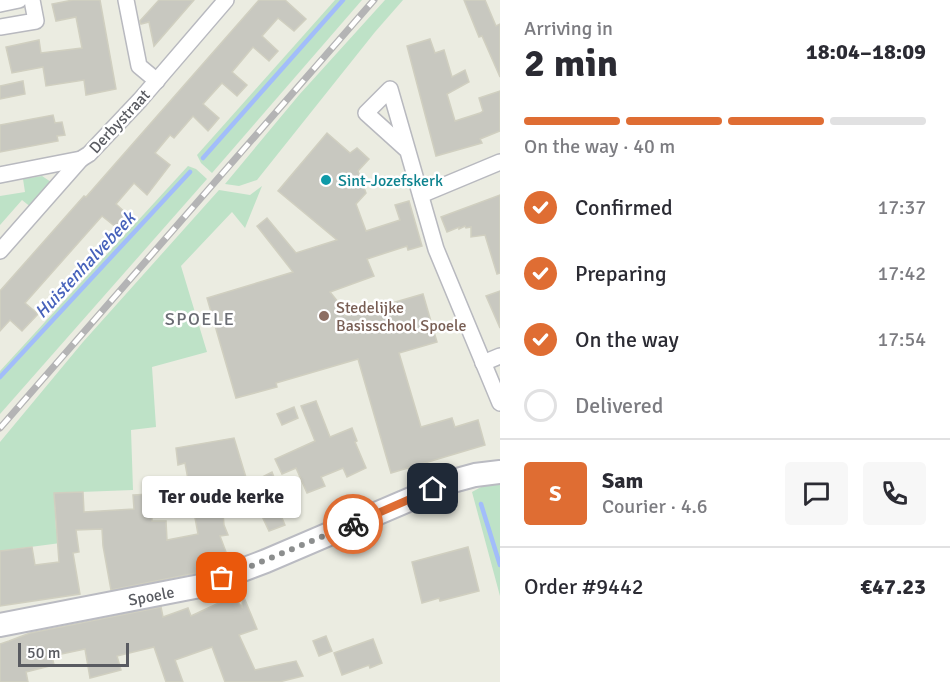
<!DOCTYPE html>
<html lang="en">
<head>
<meta charset="utf-8">
<style>
  body { margin:0; font-family:Signika,sans-serif; background:#f7f7f7; color:#2b2b33; height:100vh; display:flex; flex-direction:column; font-size:22px; white-space:nowrap }
  * { box-sizing:border-box; margin:0 }
  p { font-size:20px; color:#7c7c81 }
  .icon { flex:none; width:33px; height:33px; fill:none; stroke:currentColor; stroke-width:2; stroke-linecap:round; stroke-linejoin:round }
  .map { position:relative; flex:1; overflow:hidden }
  .panel { display:flex; flex-direction:column; background:#fff; width:450px }
  .panel>* { flex:none }
  .scale { position:absolute; left:18px; bottom:15px; width:111px; box-sizing:border-box; padding-left:6px; border:3px solid #595b61; border-top:0; font-size:16px; line-height:21px; white-space:nowrap; color:#595b61; -webkit-text-stroke:4px #fff; paint-order:stroke }
  .pin { position:absolute; display:grid; place-items:center; width:51px; height:51px; color:#fff; margin:-26px; border-radius:12px; box-shadow:0 3px 9px #0006 }
  .courier { position:absolute; display:grid; place-items:center; width:60px; height:60px; margin:-30px; border:4px solid #df6d33; border-radius:50%; background:#fff; color:#222; box-shadow:0 2px 8px #0007 }
  .bubble { position:absolute; height:42px; border-radius:6px; background:#fff; box-shadow:0 2px 4px #0004; font-size:20px; font-weight:700; line-height:42px; text-align:center }
  .overview em { font-style:normal; font-weight:700 }
  .overview div { display:flex; flex-direction:column-reverse }
  .overview { display:flex; align-items:center; justify-content:space-between; height:102px; padding:0 24px }
  h1 { font-size:39px; font-weight:700; line-height:45px }
  .bar { display:grid; grid-template-columns:repeat(4,1fr); gap:9px 6px; align-content:center; height:72px; padding:0 24px }
  .bar i { height:8px; border-radius:4px; background:#e1e1e2 }
  .bar .current { background:#df6d33 }
  .bar p { grid-column:span 4 }
  .line { display:flex; align-items:center; gap:15px; padding:0 24px; border-top:2px solid #e1e1e2 }
  .line div { flex:1 }
  .round { display:grid; place-items:center; flex:none; width:63px; height:63px; border-radius:6px; background:#f7f7f7 }
  ol { padding:0 24px; list-style:none }
  li { display:flex; align-items:center; gap:18px; height:66px }
  li p { margin-inline-start:auto }
  li .icon { padding:6px; border-radius:50%; background:#df6d33; color:#fff; stroke-width:4 }
  li:last-child { color:#7c7c81 }
  li i { width:33px; height:33px; border:3px solid #e1e1e2; border-radius:50% }
  main { display:flex; flex:1; min-height:0 }
  .map>svg:first-child { display:block }
</style>
</head>
<body>
<main>
<div class="map">
<svg width="500" height="682" viewBox="0 0 500 682">
  <rect width="100%" height="100%" fill="#ebece1"/>
  <!-- green -->
  <g fill="#bee2c7">
    <polygon points="335,0 362,0 212,173 201,163 197,155"/>
    <polygon points="385,0 403,0 375,32 257,180 239,186 225,184 299,95"/>
    <polygon points="188,166 196,169 207,179 0,414 0,371"/>
    <polygon points="42,176 54,184 32,208 22,200 0,225 0,196 25,192 23,179"/>
    <polygon points="262,186 245,228 232,212 181,266 207,352 152,367 156,427 131,430 133,490 54,493 56,530 67,530 68,542 0,551 0,442 83,342 219,190 250,195"/>
    <polygon points="500,479 500,596 472,492 483,486 482,481"/>
  </g>
  <g fill="none" stroke-linecap="round" stroke-linejoin="round">
    <!-- stream -->
    <g stroke="#a2bdfa" stroke-width="4.5">
      <polyline points="203,158 343,0"/>
      <polyline points="0,377 190,172"/>
      <polyline points="481,504 500,565"/>
    </g>
  </g>
  <!-- building -->
  <g fill="#c8c8c0" stroke="#d0cfc0" stroke-width="1.5">
    <polygon points="73,0 100,0 116,89 86,95 84,80 46,86 43,67 12,73 6,47 39,40 41,53 82,48 76,17 56,21 52,4"/>
    <polygon points="159,0 194,0 154,46 149,22 141,24 140,21"/>
    <polygon points="259,0 285,0 306,19 294,31 278,18 262,36 278,51 269,61 253,47 232,72 247,85 237,96 222,83 203,104 219,118 214,124 208,131 193,116 174,138 170,135 155,153 170,165 147,195 134,183 116,204 128,215 124,220 117,228 102,216 25,303 38,314 22,331 10,320 0,331 0,291 84,196 86,197"/>
    <polygon points="464,0 485,0 496,26 500,24 500,77 482,36 479,37"/>
    <polygon points="430,39 435,53 444,50 452,77 465,70 469,82 447,94 455,121 480,113 483,111 479,98 500,91 500,131 480,139 482,143 436,156 407,46"/>
    <polygon points="23,81 25,94 0,99 0,86"/>
    <polygon points="53,115 55,123 62,122 65,135 57,136 58,141 0,152 0,125"/>
    <polygon points="327,133 350,153 357,148 369,159 358,171 366,193 356,204 366,231 400,220 395,205 409,201 422,246 408,250 407,246 367,259 374,276 330,292 343,308 345,316 384,303 385,305 423,294 437,342 399,353 421,427 452,418 455,427 478,420 485,445 391,473 358,359 276,383 277,387 236,398 207,298 293,272 257,226 267,218 296,253 337,240 278,191"/>
    <polygon points="500,195 500,273 497,274 485,235 471,237 471,227 466,228 465,226 459,229 459,227 447,232 441,217"/>
    <polygon points="500,291 500,328 486,296"/>
    <polygon points="316,401 330,437 352,428 357,441 355,442 366,468 347,477 343,468 321,477 325,486 307,493 296,468 282,474 275,459 315,441 301,406"/>
    <polygon points="294,407 298,418 282,425 277,414"/>
    <polygon points="234,438 248,484 272,472 277,485 269,487 285,525 269,531 252,495 222,500 224,525 228,535 220,536 229,560 196,573 111,590 103,546 102,529 76,530 79,552 73,553 80,594 0,606 0,551 32,547 35,565 59,562 54,493 83,492 84,512 134,509 133,495 151,494 152,521 166,521 167,540 198,534 185,463 178,465 176,448"/>
    <polygon points="468,547 479,591 440,601 439,598 422,603 412,562"/>
    <polygon points="230,594 242,607 243,595 257,629 239,635 255,670 296,661 303,676 279,682 225,682 212,647 175,660 183,682 166,682 154,647 117,656 121,670 90,678 85,649 52,656 54,665 26,672 28,682 0,682 0,644 9,641 30,633 161,607 163,617 188,608 191,616 221,602"/>
    <polygon points="326,636 332,651 319,656 313,641"/>
    <polygon points="373,639 382,663 370,668 369,665 342,675 334,653"/>
  </g>
  <g fill="none" stroke-linecap="round" stroke-linejoin="round">
    <!-- street casing -->
    <g stroke="#b8b9bf" stroke-width="18">
      <g id="street">
        <polyline points="126,0 139,66 157,81"/>
        <polyline points="0,4 19,0"/>
        <polyline points="0,27 36,21 32,0"/>
        <polyline points="407,150 366,113 390,89 436,249 500,403"/>
        <polyline points="0,175 81,159 89,154 140,100 226,0"/>
        <polyline points="421,195 500,162"/>
        <polyline points="0,251 81,159"/>
        <polyline points="483,363 500,356"/>
      </g>
    </g>
    <!-- secondary casing -->
    <g stroke="#babbc2" stroke-width="26">
      <g id="secondary">
        <path id="s1" d="M0 625 200 586 266 561 453 481 475 475 500 472"/>
      </g>
    </g>
    <!-- street -->
    <use href="#street" stroke="#fff" stroke-width="15"/>
    <!-- secondary -->
    <use href="#secondary" stroke="#fff" stroke-width="22"/>
    <!-- rail casing -->
    <g stroke="#b4b4b5" stroke-width="7">
      <polyline id="rail" points="0,428 374,0"/>
    </g>
    <!-- rail -->
    <use href="#rail" stroke="#fff" stroke-width="4.5" stroke-dasharray="14" stroke-linecap="butt"/>
  </g>
  <g fill="none" stroke-linecap="round" stroke-linejoin="round">
    <!-- done -->
    <polyline stroke="#8c8e8e" stroke-width="6" stroke-dasharray="0 10.8" points="222,578 353,524"/>
    <!-- route -->
    <polyline stroke="#df6d33" stroke-width="8" points="353,524 433,489"/>
  </g>
  <!-- markers -->
  <circle fill="#0f9aa8" stroke="#fff" stroke-width="2" cx="326" cy="180" r="6"/>
  <circle fill="#8d6e63" stroke="#fff" stroke-width="2" cx="324" cy="316" r="6"/>
  <g text-anchor="middle" stroke-width="5" stroke-linejoin="round" paint-order="stroke">
    <!-- street labels -->
    <g font-size="16" fill="#595b61" stroke="#fff">
      <text transform="translate(119 121) rotate(-47)" y="6">Derbystraat</text>
      <text dy="6" stroke="none"><textPath href="#s1" startOffset="154">Spoele</textPath></text>
    </g>
    <!-- culture labels -->
    <g font-size="16" fill="#0d838f" stroke="#fff" text-anchor="start">
      <text x="338" y="186">Sint-Jozefskerk</text>
    </g>
    <!-- education labels -->
    <g font-size="16" fill="#785e54" stroke="#fff" text-anchor="start">
      <text x="336" y="313">Stedelijke<tspan x="336" dy="18">Basisschool Spoele</tspan></text>
    </g>
    <!-- water labels -->
    <g font-size="18" font-style="italic" fill="#4762bb" stroke="#fff">
      <text transform="translate(85 265) rotate(-47)" y="6">Huistenhalvebeek</text>
    </g>
    <!-- neighbourhood labels -->
    <g font-size="18" letter-spacing="1.5" fill="#6a6c73" stroke="#fff">
      <text x="200" y="325">SPOELE</text>
    </g>
  </g>
</svg>
<div class="scale">50 m</div>
<div class="pin" style="left:222px;top:578px;background:#ea580c"><svg class="icon" aria-label="bag" viewBox="0 0 24 24"><path d="M5 8h14l-1 12H6zM9 8a3 3 0 0 1 6 0"/></svg></div>
<div class="pin" style="left:433px;top:489px;background:#1f2937"><svg class="icon" aria-label="home" viewBox="0 0 24 24"><path d="M3 11l9-7 9 7M6 9v11h12V9"/></svg></div>
<div class="courier" style="left:353px;top:524px"><svg class="icon" aria-label="bike" viewBox="0 0 24 24"><circle cx="6" cy="16" r="4"/><circle cx="18" cy="16" r="4"/><path d="M6 16l4-8h5l3 8M10 8l3 8H6M13 5h3"/></svg></div>
<div class="bubble" style="left:142px;top:476px;width:159px">Ter oude kerke</div>
</div>
<section class="panel">
<div class="overview"><div><h1>2 min</h1><p>Arriving in</p></div><em>18:04–18:09</em></div>
<div class="bar"><i class="current"></i><i class="current"></i><i class="current"></i><i></i><p>On the way · 40 m</p></div>
<ol>
<li><svg class="icon" aria-label="check" viewBox="0 0 24 24"><path d="M5 12l5 5 9-10"/></svg>Confirmed<p>17:37</p></li>
<li><svg class="icon" aria-label="check" viewBox="0 0 24 24"><path d="M5 12l5 5 9-10"/></svg>Preparing<p>17:42</p></li>
<li><svg class="icon" aria-label="check" viewBox="0 0 24 24"><path d="M5 12l5 5 9-10"/></svg>On the way<p>17:54</p></li>
<li><i></i>Delivered</li>
</ol>
<div class="line" style="height:108px"><b class="round" style="background:#df6d33;color:#fff">S</b><div><b>Sam</b><p>Courier · 4.6</p></div><a class="round"><svg class="icon" aria-label="chat" viewBox="0 0 24 24"><path d="M4 5h16v11H9l-5 4z"/></svg></a><a class="round"><svg class="icon" aria-label="phone" viewBox="0 0 24 24"><path d="M5 4h4l2 5-3 2q2 4 5 5l2-3 5 2v4C11 20 4 13 5 4z"/></svg></a></div>
<div class="line" style="height:78px"><div>Order #9442</div><b>€47.23</b></div>
</section>
</main>
</body>
</html>
